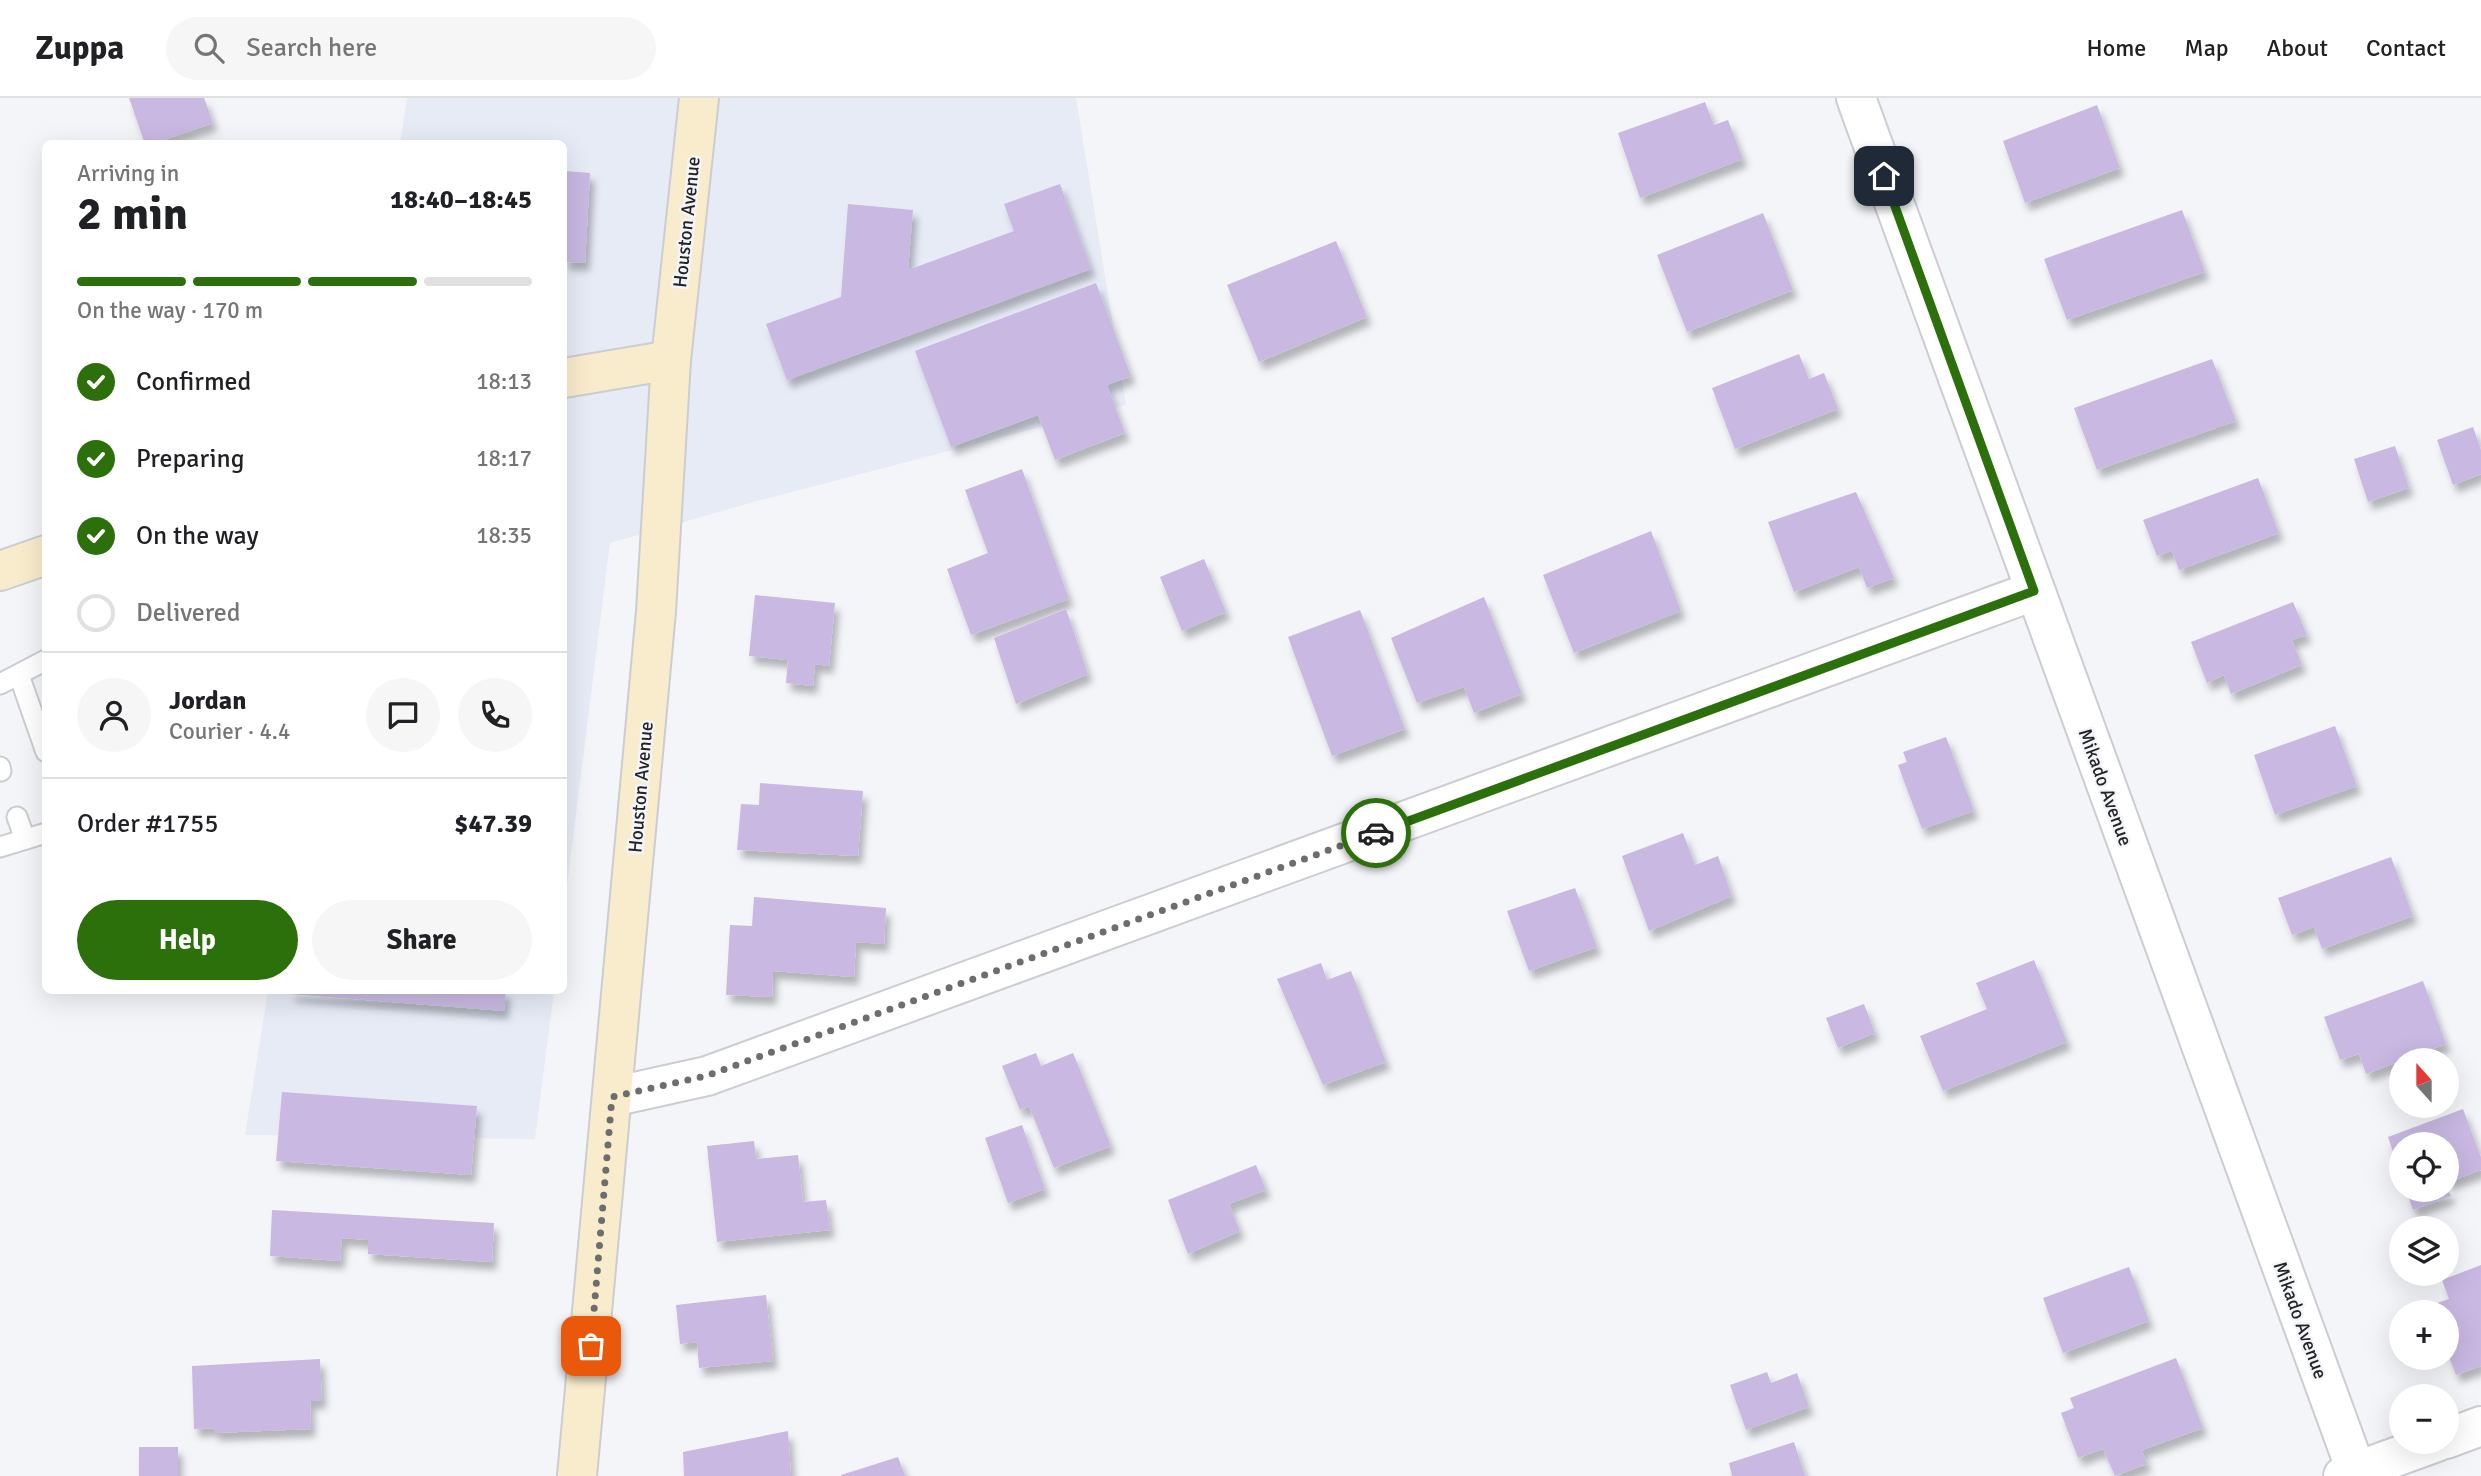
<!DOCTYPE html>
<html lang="en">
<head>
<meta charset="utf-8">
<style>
  body { margin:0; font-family:Signika,sans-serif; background:#f6f6f6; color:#202124; height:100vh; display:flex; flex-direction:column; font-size:26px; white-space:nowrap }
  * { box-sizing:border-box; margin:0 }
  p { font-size:23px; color:#757577 }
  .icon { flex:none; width:38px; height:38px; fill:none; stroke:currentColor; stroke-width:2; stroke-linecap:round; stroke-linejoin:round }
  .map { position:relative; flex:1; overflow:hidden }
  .drawer { position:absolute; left:42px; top:42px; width:525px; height:854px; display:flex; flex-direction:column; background:#fff; border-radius:10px; box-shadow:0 7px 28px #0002 }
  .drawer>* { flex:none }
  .needle { width:46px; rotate:339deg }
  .controls { position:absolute; left:2389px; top:950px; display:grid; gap:14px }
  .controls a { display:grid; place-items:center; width:70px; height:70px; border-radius:50%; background:#fff; box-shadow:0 7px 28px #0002; font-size:35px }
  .pin { position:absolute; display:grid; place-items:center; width:60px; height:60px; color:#fff; margin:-30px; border-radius:14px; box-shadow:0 4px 10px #0006 }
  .courier { position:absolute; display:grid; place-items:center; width:70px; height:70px; margin:-35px; border:5px solid #2c700c; border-radius:50%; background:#fff; color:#222; box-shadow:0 2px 9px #0007 }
  .headline em { font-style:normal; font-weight:700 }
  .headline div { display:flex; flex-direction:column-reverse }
  .headline { display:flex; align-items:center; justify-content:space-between; height:119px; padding:0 35px }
  h1 { font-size:46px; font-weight:700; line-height:52px }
  .bar { display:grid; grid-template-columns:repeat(4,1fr); gap:10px 7px; align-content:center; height:84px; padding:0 35px }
  .bar i { height:9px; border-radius:5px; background:#e0e0e0 }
  .bar .current { background:#2c700c }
  .bar p { grid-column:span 4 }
  .line { display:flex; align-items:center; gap:18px; padding:0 35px; border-top:2px solid #e0e0e0 }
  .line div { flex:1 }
  .round { display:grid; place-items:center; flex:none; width:74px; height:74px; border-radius:37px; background:#f6f6f6 }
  ol { padding:0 35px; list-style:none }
  li { display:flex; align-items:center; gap:21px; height:77px }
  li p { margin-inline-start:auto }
  li .icon { padding:7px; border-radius:50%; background:#2c700c; color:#fff; stroke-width:4 }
  li:last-child { color:#757577 }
  li i { width:38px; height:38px; border:4px solid #e0e0e0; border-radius:50% }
  .action { display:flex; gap:14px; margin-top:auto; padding:14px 35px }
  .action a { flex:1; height:80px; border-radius:42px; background:#2c700c; color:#fff; font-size:28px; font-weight:700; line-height:80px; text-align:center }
  .action a+a { background:#f6f6f6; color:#202124 }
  header { display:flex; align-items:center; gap:42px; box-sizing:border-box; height:98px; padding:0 35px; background:#fff; border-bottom:2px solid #e0e0e0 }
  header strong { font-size:33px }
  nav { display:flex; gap:38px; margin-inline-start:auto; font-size:24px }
  .search { width:490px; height:63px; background:#f6f6f6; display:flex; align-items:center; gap:18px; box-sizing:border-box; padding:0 24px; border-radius:38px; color:#757577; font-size:26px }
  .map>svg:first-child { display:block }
</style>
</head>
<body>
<header>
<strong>Zuppa</strong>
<div class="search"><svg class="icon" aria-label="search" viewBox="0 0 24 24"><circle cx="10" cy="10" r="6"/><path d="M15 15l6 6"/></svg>Search here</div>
<nav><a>Home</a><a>Map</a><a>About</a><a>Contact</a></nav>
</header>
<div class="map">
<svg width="2481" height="1378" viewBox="0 0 2481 1378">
  <defs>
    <filter id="shadow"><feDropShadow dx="4.5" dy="8" stdDeviation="3.5" flood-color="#0004"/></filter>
  </defs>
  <rect width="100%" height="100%" fill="#f3f5f9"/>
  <!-- built -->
  <g fill="#e6ebf6">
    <polygon points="407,0 1076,0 1126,307 757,403 610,445 564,813 564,46 400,46"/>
    <polygon points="268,893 554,893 535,1041 245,1037"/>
  </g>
  <!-- building -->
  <g fill="#c8b8e2" filter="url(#shadow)">
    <polygon points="129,0 204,0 213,25 152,46 145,46"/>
    <polygon points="1705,4 1714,27 1728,22 1743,61 1640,100 1618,35"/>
    <polygon points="2097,7 2120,70 2025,105 2003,43"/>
    <polygon points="564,73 590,75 585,165 564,164"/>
    <polygon points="1060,86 1091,171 787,282 766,226 841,199 848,106 913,112 908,172 1014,133 1004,106"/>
    <polygon points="2182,112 2205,174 2067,222 2044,161"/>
    <polygon points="1763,115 1793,192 1687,234 1657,157"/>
    <polygon points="1336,143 1367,219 1259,264 1227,187"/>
    <polygon points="1096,185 1131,278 1107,287 1125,335 1055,362 1038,317 951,349 915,253"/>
    <polygon points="1799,256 1809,281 1824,275 1838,311 1735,351 1712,290"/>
    <polygon points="2212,261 2236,323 2097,372 2074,310"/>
    <polygon points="2473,329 2481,352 2481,376 2453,387 2437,342"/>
    <polygon points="2395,348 2409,390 2368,404 2354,361"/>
    <polygon points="1022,371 1069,501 971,537 947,471 988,455 965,392"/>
    <polygon points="2258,380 2279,435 2179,472 2172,453 2157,458 2143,422"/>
    <polygon points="1856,394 1894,480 1867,490 1859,469 1794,494 1768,424"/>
    <polygon points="1651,433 1681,513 1574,555 1543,477"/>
    <polygon points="1204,461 1226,514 1182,533 1160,479"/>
    <polygon points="755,497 835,505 829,568 815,566 813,588 786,585 788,562 749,558"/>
    <polygon points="1484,499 1522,596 1474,615 1464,589 1417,605 1391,540"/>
    <polygon points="2293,504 2307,537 2292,542 2302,567 2231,596 2224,577 2207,585 2191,544"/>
    <polygon points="1066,511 1088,576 1016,606 994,540"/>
    <polygon points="1360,512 1405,631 1332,658 1288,539"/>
    <polygon points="2335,628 2357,688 2275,717 2254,657"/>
    <polygon points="1946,639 1974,713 1922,731 1898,667 1907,664 1903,654"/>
    <polygon points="760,685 863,693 858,758 737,752 741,706 759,707"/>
    <polygon points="1683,735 1695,767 1718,758 1732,798 1649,833 1622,758"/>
    <polygon points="2391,759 2413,818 2322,851 2314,829 2292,837 2278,800"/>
    <polygon points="1575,790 1597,849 1529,873 1507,813"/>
    <polygon points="754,799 886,810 884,846 856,844 854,879 773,873 772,899 726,897 730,827 752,828"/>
    <polygon points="2034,862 2067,944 1943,993 1920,938 1987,911 1976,885"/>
    <polygon points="1321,865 1327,882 1351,873 1386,964 1323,987 1277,881"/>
    <polygon points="2423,883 2446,946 2366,976 2359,956 2340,962 2324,919"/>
    <polygon points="291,892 506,892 504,913 290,896"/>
    <polygon points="1864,906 1875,935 1838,950 1826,920"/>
    <polygon points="1036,955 1041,968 1073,955 1111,1048 1054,1070 1029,1008 1020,1012 1002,968"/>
    <polygon points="282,994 477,1008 471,1077 276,1063"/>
    <polygon points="2463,1011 2481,1059 2481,1072 2446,1085 2446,1046 2401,1046 2401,1077 2388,1039"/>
    <polygon points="1022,1027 1045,1091 1008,1105 985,1040"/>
    <polygon points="754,1043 756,1061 798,1057 803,1104 826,1102 830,1132 717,1144 707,1048"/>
    <polygon points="1256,1067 1266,1092 1229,1106 1240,1133 1188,1156 1168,1102"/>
    <polygon points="2406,1092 2448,1092 2451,1098 2413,1112"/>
    <polygon points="272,1112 494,1125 492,1164 368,1156 368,1142 342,1140 340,1163 270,1158"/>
    <polygon points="2481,1167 2481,1268 2456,1277 2446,1251 2446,1214 2433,1214 2431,1207 2449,1201 2442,1182"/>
    <polygon points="2129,1169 2149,1223 2063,1255 2043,1200"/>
    <polygon points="766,1197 773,1263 699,1270 697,1244 680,1246 676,1207"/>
    <polygon points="2176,1260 2203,1330 2142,1352 2147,1366 2115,1378 2103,1351 2078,1360 2061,1315 2074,1310 2070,1300"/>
    <polygon points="320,1261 322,1303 310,1303 311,1331 214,1335 215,1330 194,1331 192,1268"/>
    <polygon points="1767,1274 1771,1285 1797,1275 1809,1309 1746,1332 1730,1287"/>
    <polygon points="788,1333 791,1378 684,1378 683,1354"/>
    <polygon points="1794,1344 1805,1378 1732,1378 1729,1365"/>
    <rect x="139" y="1349" width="39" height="29"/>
    <polygon points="898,1359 905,1378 841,1378 841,1377"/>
  </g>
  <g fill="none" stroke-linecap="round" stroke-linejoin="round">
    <!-- lane casing -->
    <g stroke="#cbcdd0" stroke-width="23">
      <g id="lane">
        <polyline points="19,577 46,654"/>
        <polyline points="0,586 46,562"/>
        <polyline points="0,669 1,673"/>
        <polyline points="17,719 25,741"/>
        <polyline points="0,749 46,735"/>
      </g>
    </g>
    <!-- street casing -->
    <g stroke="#cbcdd0" stroke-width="42">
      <g id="street">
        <polyline points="1856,0 2358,1378"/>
        <polyline points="612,999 707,978 2034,493"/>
        <polyline points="2446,1341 2481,1328"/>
        <polyline points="2343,1378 2437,1344"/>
      </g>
    </g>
    <!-- secondary casing -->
    <g stroke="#cbcdd0" stroke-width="42">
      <g id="secondary">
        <polyline points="564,280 671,262"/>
        <polyline points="0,473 46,457"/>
        <polyline points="577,1378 656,513 671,262 699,0"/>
      </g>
    </g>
    <!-- lane -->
    <use href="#lane" stroke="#fff" stroke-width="19"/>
    <!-- street -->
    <use href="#street" stroke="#fff" stroke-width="38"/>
    <!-- secondary -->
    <use href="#secondary" stroke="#f8eccc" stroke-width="38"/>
  </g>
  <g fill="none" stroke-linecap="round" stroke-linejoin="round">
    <!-- done -->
    <polyline stroke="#6c6d6f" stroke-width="7" stroke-dasharray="0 12.6" points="591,1248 612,999 706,978 1376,735"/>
    <!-- route -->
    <polyline stroke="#2c700c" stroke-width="9" points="1376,735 2034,493 1884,78"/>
  </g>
  <g text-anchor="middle" stroke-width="5" stroke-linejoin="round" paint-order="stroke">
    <!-- street labels -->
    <g font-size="19" fill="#232425" stroke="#f3f5f9">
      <text transform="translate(686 124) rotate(-84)" y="7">Houston Avenue</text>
      <text transform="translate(640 689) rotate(-85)" y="7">Houston Avenue</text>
      <text transform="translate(2106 689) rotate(70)" y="7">Mikado Avenue</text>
      <text transform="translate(2301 1222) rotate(70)" y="7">Mikado Avenue</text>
    </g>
  </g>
</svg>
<div class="controls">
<a><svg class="needle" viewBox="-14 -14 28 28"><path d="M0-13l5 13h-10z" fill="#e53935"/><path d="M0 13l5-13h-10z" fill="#757577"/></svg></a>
<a><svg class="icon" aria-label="locate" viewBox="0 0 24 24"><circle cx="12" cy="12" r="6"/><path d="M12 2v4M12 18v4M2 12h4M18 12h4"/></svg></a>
<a><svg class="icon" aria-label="layers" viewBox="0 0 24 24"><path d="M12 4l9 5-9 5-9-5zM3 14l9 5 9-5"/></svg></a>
<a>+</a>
<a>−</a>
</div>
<div class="pin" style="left:591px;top:1248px;background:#ea580c"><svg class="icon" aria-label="bag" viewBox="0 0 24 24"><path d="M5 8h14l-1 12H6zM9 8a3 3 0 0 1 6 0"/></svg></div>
<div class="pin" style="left:1884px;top:78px;background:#1f2937"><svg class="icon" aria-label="home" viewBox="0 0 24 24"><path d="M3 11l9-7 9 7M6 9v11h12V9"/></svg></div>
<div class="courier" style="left:1376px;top:735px"><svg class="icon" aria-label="car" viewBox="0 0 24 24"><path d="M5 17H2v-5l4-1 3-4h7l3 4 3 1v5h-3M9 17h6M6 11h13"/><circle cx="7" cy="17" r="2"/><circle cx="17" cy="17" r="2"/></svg></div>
<section class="drawer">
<div class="headline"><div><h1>2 min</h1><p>Arriving in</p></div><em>18:40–18:45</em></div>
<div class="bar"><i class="current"></i><i class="current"></i><i class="current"></i><i></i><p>On the way · 170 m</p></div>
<ol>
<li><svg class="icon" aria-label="check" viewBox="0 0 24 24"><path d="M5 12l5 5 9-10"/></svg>Confirmed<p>18:13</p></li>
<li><svg class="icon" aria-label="check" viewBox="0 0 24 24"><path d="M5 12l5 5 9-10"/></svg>Preparing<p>18:17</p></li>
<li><svg class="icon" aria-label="check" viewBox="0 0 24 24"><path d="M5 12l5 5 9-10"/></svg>On the way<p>18:35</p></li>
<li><i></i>Delivered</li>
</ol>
<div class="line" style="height:126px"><a class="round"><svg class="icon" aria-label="person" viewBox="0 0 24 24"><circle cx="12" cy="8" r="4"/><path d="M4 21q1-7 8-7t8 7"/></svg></a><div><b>Jordan</b><p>Courier · 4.4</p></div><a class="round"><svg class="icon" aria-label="chat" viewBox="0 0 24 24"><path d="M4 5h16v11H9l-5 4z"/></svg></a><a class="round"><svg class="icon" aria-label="phone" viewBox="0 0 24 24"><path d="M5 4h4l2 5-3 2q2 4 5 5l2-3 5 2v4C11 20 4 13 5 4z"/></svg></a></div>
<div class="line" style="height:91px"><div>Order #1755</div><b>$47.39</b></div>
<div class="action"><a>Help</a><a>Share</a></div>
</section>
</div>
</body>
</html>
